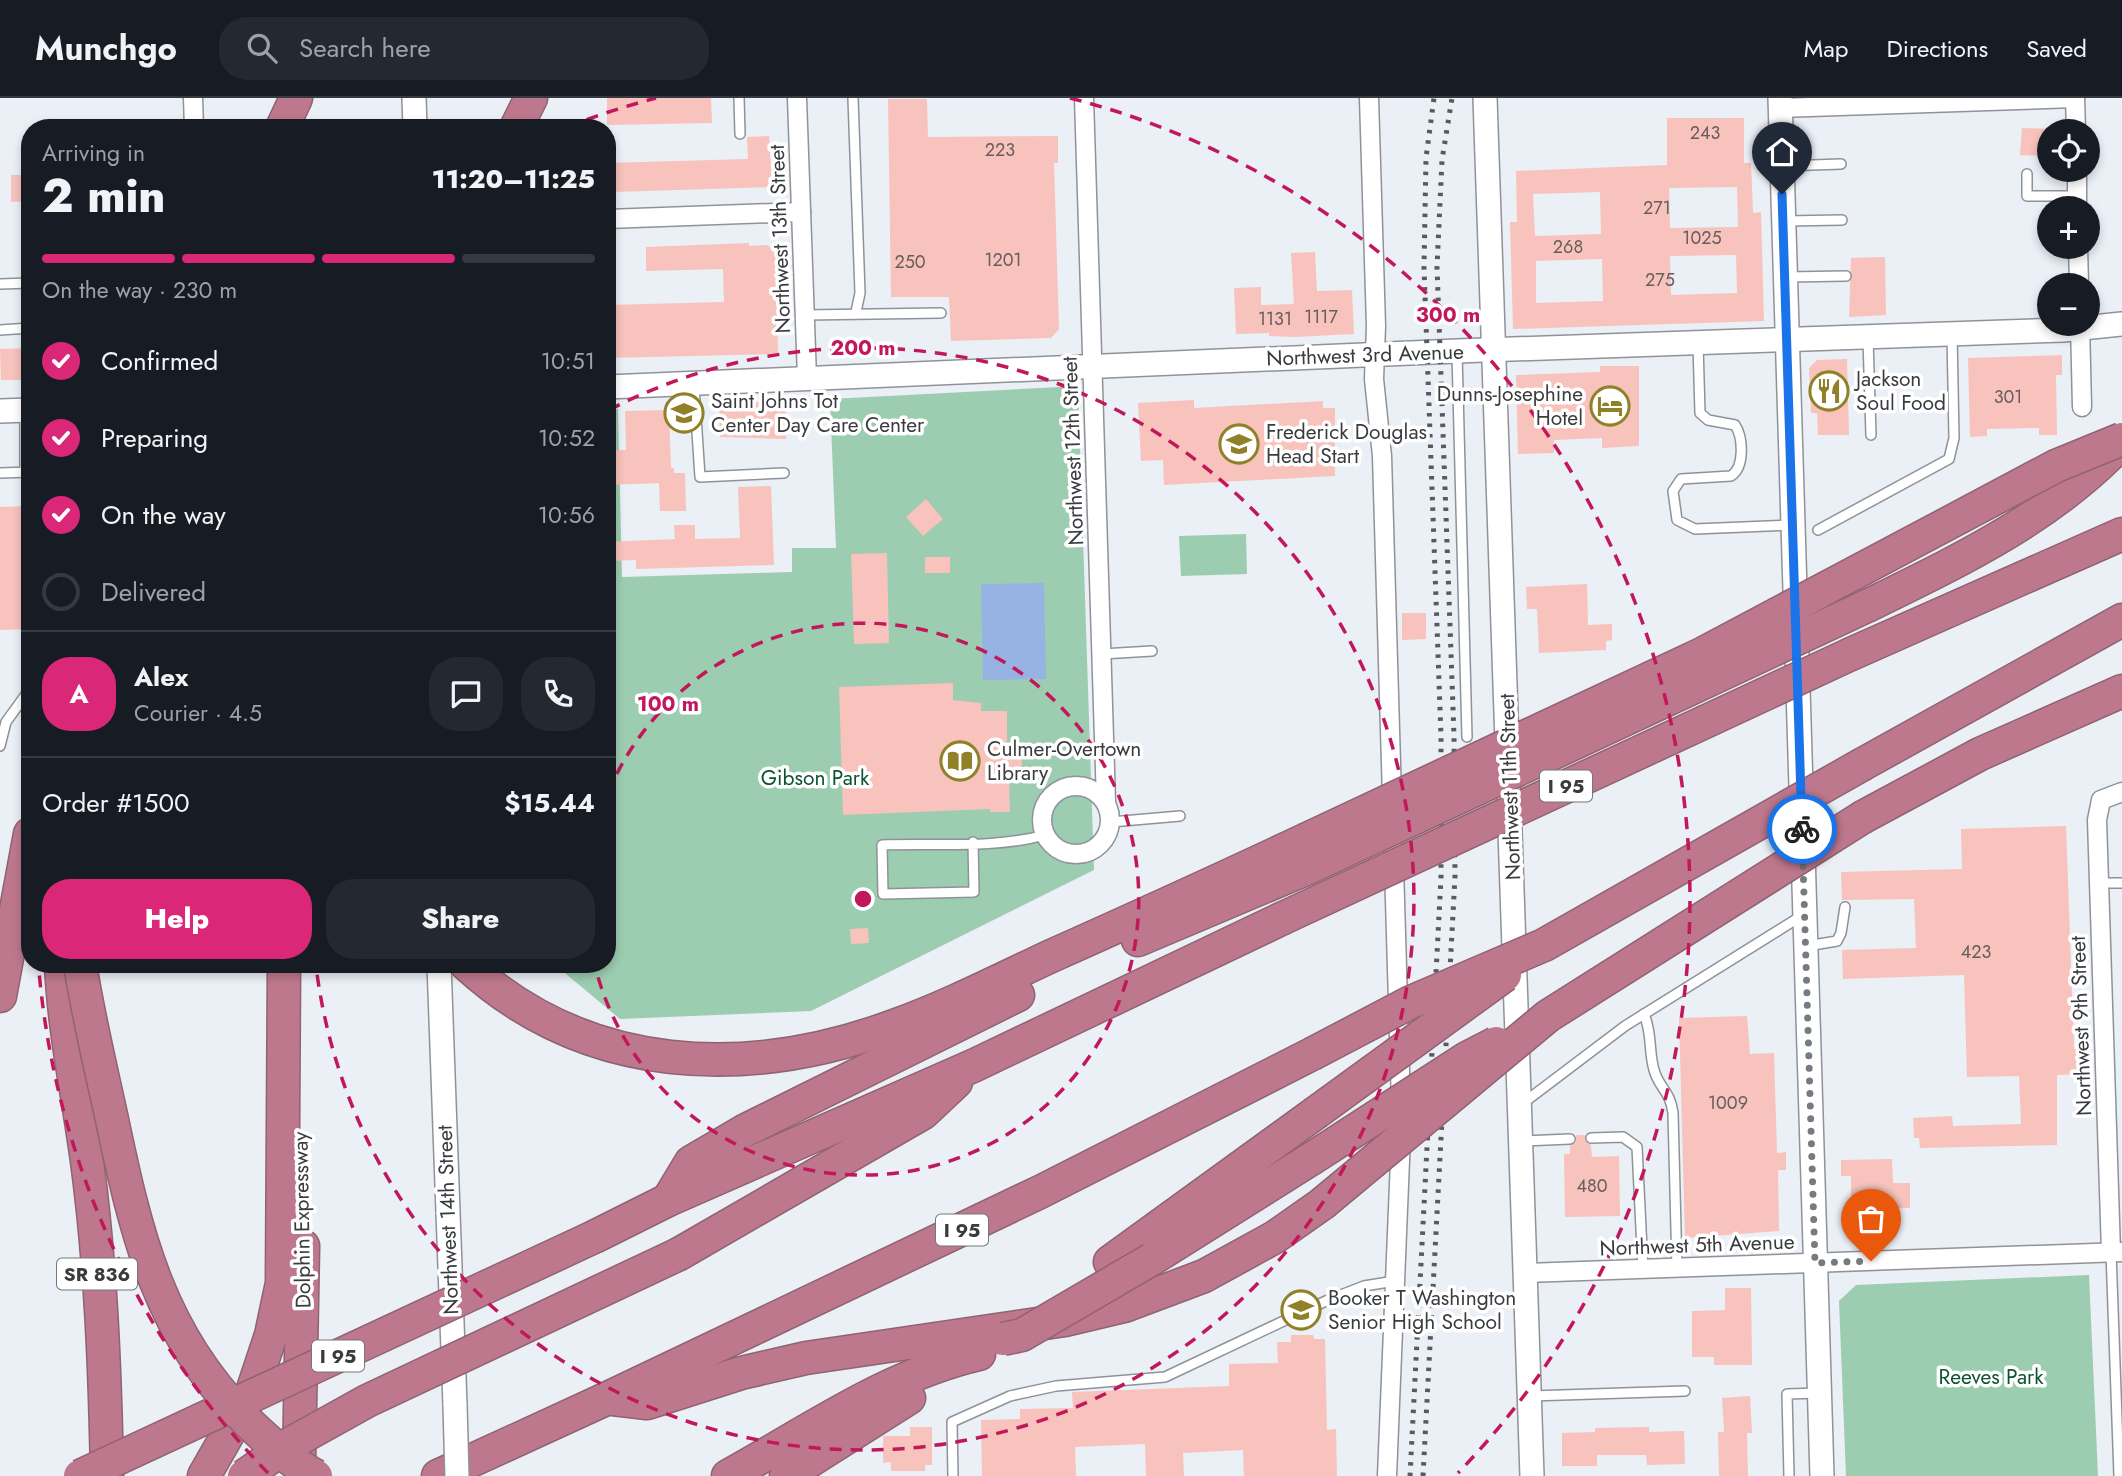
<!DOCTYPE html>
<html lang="en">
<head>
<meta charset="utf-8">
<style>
  body { margin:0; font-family:Jost,sans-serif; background:#242831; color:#f1f3f6; height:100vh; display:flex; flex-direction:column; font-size:26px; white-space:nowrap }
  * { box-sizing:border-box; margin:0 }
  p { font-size:23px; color:#9ea1a6 }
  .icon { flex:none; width:38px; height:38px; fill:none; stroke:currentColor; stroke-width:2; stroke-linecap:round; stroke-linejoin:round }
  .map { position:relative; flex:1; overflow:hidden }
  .side { position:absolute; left:21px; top:21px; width:595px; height:854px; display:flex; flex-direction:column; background:#171b24; border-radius:28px; box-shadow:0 4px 10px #0003 }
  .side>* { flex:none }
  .controls { position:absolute; left:2037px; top:21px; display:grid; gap:14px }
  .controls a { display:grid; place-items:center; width:63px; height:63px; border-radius:50%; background:#171b24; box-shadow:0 4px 10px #0003; font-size:35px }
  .pin { position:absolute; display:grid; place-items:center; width:60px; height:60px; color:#fff; margin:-72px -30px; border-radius:50% 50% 50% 0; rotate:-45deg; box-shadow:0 0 7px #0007 }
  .pin .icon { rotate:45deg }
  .courier { position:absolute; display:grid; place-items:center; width:70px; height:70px; margin:-35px; border:5px solid #1a73e8; border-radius:50%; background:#fff; color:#222; box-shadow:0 2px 9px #0007 }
  .head em { font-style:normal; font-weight:800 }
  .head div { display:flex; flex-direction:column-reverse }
  .head { display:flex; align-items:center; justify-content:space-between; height:119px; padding:0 21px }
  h1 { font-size:46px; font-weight:800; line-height:52px }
  .bar { display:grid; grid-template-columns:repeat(4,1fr); gap:10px 7px; align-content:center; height:84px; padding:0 21px }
  .bar i { height:9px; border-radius:5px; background:#363941 }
  .bar .on { background:#db2777 }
  .bar p { grid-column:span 4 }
  .line { display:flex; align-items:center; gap:18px; padding:0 21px; border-top:2px solid #363941 }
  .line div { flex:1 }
  .round { display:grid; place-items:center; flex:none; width:74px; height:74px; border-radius:28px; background:#242831 }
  ol { padding:0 21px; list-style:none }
  li { display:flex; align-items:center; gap:21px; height:77px }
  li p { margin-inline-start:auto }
  li .icon { padding:7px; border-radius:50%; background:#db2777; color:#fff; stroke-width:4 }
  li:last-child { color:#9ea1a6 }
  li i { width:38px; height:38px; border:4px solid #363941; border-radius:50% }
  .action { display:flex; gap:14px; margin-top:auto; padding:14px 21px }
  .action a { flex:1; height:80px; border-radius:28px; background:#db2777; color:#fff; font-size:28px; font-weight:800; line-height:80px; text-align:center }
  .action a+a { background:#242831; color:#f1f3f6 }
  header { display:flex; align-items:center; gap:42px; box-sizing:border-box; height:98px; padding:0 35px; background:#171b24; border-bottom:2px solid #363941 }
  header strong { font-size:33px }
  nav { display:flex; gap:38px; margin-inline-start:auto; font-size:24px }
  .search { width:490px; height:63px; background:#242831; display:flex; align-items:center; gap:18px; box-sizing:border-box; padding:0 24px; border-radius:28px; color:#9ea1a6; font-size:26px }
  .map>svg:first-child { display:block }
</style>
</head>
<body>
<header>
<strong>Munchgo</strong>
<div class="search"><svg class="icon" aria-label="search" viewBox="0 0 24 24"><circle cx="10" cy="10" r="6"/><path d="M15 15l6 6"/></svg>Search here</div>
<nav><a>Map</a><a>Directions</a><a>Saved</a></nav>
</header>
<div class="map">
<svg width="2122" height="1378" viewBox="0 0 2122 1378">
  <rect width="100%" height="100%" fill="#ebeff6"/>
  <!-- green -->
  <g fill="#9ccdb0">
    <polygon points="1078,288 1094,772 811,913 620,921 554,866 607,866 607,311 618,311 622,479 792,474 792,450 836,450 830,301"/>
    <polygon points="1246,436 1247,476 1181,478 1179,438"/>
    <polygon points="2089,1177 2098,1378 1846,1378 1839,1203 1856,1187"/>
  </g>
  <!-- water -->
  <polygon fill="#96b3e3" points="1044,485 1046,581 983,582 981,486"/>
  <!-- building -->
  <g fill="#f7c3bc" fill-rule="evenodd">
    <polygon points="607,0 711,0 712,25 607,27"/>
    <polygon points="888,1 927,1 928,39 1058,38 1058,65 1054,65 1059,231 1051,240 951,243 949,199 891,199"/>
    <path d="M1667 20H1744V65H1751L1753 115 1761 114 1764 223 1513 231 1510 124H1517L1516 73 1667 67ZM1737 89 1738 129 1670 130 1669 90ZM1600 94 1601 136 1535 138 1533 96ZM1736 157 1737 195 1671 197 1670 158ZM1602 161 1603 203 1536 205V163Z"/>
    <polygon points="2022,30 2049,31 2049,58 2020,57"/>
    <polygon points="769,38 772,89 613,94 613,91 607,91 607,65 748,61 747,39"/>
    <polygon points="11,77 30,77 30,103 11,104"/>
    <polygon points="749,145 749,148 768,147 776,157 778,256 607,260 607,207 724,204 723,171 646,173 646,149"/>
    <polygon points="1315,154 1317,193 1352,192 1354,236 1295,239 1269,238 1269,235 1236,236 1234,190 1261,189 1261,207 1294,206 1291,155"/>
    <polygon points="1885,159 1886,217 1849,219 1851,160"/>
    <polygon points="30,250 30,282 1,282 0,251"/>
    <polygon points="2062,257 2062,277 2056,277 2057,337 2039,337 2039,330 1987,331 1987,338 1970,339 1968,260"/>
    <polygon points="1847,261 1849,337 1818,337 1817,315 1811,315 1809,270 1817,262"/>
    <polygon points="1600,268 1639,268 1639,348 1602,350 1602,340 1554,342 1554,355 1518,356 1516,277 1600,274"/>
    <polygon points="1194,302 1194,310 1323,303 1323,310 1335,310 1335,378 1164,387 1163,362 1141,363 1138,305"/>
    <polygon points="786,303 786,341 720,339 719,305"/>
    <polygon points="669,312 671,370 674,370 674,375 685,375 686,413 660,413 659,385 607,387 607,352 626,352 625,313"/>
    <polygon points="771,388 774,467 636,471 636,462 607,463 607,444 675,441 674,427 695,427 695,441 740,440 738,389"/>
    <polygon points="926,401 943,421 923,438 906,419"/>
    <polygon points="30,408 30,531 0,532 0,409"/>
    <polygon points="887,455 889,545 854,546 851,456"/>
    <rect x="925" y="459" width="25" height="16"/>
    <polygon points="1587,486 1588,527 1612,526 1612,542 1606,543 1606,552 1539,555 1537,511 1527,511 1526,489"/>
    <polygon points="1402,515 1426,515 1426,541 1402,542"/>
    <polygon points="953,585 953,602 981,605 981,613 1007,613 1007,653 1022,652 1022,675 1009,676 1010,714 990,714 990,711 843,717 839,589"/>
    <polygon points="2066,728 2074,951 2078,951 2078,976 2057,977 2057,1047 1920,1050 1919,1040 1914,1040 1913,1020 1952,1018 1953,1028 2021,1026 2019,978 1967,979 1964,877 1843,881 1842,852 1916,850 1914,801 1842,802 1841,774 1962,771 1961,731"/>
    <polygon points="868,830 869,845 851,846 850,831"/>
    <polygon points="1747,918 1750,956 1774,955 1777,1055 1786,1054 1786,1072 1778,1072 1779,1133 1685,1140 1679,920"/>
    <polygon points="1576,1037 1585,1037 1585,1043 1591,1047 1592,1059 1619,1058 1620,1118 1565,1119 1564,1056 1570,1056 1570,1048 1576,1044"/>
    <polygon points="1892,1061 1893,1085 1910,1085 1910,1110 1851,1111 1851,1078 1841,1078 1841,1062"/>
    <polygon points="1725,1190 1751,1190 1752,1267 1714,1267 1714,1259 1692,1259 1692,1213 1725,1212"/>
    <polygon points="1291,1237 1313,1237 1314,1241 1325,1241 1327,1332 1336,1331 1337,1378 1244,1378 1243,1352 1183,1355 1184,1378 1146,1378 1145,1346 1075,1349 1076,1378 982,1378 981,1322 1020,1321 1020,1311 1073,1310 1072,1294 1229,1288 1229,1266 1278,1265 1277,1244 1291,1244"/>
    <polygon points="1750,1298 1752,1335 1747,1335 1748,1378 1719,1378 1718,1334 1724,1334 1722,1300"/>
    <polygon points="910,1329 932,1329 932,1367 925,1367 925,1373 891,1373 891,1364 883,1365 883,1338 910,1338"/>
    <polygon points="1649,1329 1649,1334 1684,1333 1685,1366 1647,1367 1646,1357 1597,1357 1597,1368 1562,1368 1562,1335 1595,1334 1595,1330"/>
  </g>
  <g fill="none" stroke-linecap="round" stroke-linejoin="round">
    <!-- service casing -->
    <g stroke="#8f9299" stroke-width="12">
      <g id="service">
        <polyline points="739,0 740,36"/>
        <polyline points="853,0 860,195 856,214"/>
        <polyline points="1783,68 1841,66"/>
        <polyline points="2027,76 2027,98 2077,98"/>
        <polyline points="1785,123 1842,122"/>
        <polyline points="1787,179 1846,178"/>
        <polyline points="0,186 30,185"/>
        <polyline points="805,217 941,215"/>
        <polyline points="0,232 30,230"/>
        <polyline points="1868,241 1871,337"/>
        <path d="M1698 246 1700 315 1708 322 1735 327C1743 339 1745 369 1731 378L1681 381 1673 393 1677 422 1695 431 1791 427"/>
        <polyline points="1457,255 1467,639"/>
        <polyline points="694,288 700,379 784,375"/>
        <polyline points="25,313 25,374"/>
        <polyline points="0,375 30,374"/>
        <polyline points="1818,432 1949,361 1954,340 1952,236"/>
        <polyline points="1102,556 1152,553"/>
        <polyline points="0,648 6,624 30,591"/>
        <polyline points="1111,724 1180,718"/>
        <path d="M973 744 974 794 883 796 882 747C935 745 994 751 1045 737"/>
        <polyline points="2099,785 2122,785"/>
        <polyline points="1807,848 1837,843 1841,835 1845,809"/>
        <path d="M1644 916C1653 937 1648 956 1655 975 1661 992 1670 993 1673 1015L1677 1171"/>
        <polyline points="1522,1006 1625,928 1803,817"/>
        <polyline points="1591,1040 1623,1039 1637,1049 1643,1172"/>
        <polyline points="1523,1043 1570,1041"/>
        <polyline points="2111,1154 2119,1378"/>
        <polyline points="1531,1298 1685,1293"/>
        <polyline points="953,1378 952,1324 1010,1298 1056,1288 1165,1279 1328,1202 1364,1188 1395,1183"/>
        <polyline points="1789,1378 1787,1296 1819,1295"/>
      </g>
    </g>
    <!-- minor casing -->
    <g stroke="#8f9299" stroke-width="21">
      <g id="minor">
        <polyline points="193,0 194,30"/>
        <polyline points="797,0 807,280"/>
        <polyline points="1084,0 1106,704"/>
        <polyline points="1369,0 1376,228 1374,281 1382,358 1401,1007"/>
        <polyline points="2075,0 2076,33"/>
        <polyline points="1780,10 2075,0"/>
        <polyline points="2077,72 2077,110"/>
        <polyline points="607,121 801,114"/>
        <polyline points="2078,149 2079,187"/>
        <polyline points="2080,226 2082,309"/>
        <circle cx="1076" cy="722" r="34"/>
        <polyline points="2111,1154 2097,722 2101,702 2122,694"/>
        <polyline points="1526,1175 2122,1154"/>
        <polyline points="1387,1378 1401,1038"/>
      </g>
    </g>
    <!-- tertiary casing -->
    <g stroke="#8f9299" stroke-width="26">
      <g id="tertiary">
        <polyline points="414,0 415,30"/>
        <polyline points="1485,0 1532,1378"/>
        <polyline points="1780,0 1822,1378"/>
        <polyline points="607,289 1457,253 2063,232 2122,226"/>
        <polyline points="0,313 30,312"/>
        <polyline points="439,866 455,1307"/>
      </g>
    </g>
    <!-- motorway casing -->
    <g stroke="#8f6371" stroke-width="35">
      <g id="motorway">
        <polyline points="282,30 296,0"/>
        <polyline points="516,30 531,0"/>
        <path d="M1869 507C1959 463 2052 419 2122 344"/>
        <polyline points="1851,556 2122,436"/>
        <polyline points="1863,666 2122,522"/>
        <polyline points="1863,719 1980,656 2122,593"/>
        <polyline points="1138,842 1306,771"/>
        <path d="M61 866C64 933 78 997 87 1063 101 1167 105 1273 107 1378"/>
        <path d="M466 866C587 977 747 982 894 928 947 909 998 883 1049 859 1134 821 1220 782 1305 742"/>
        <polyline points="0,898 30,736"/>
        <polyline points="668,1102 691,1064 744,1033 1018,897"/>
        <polyline points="596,1138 668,1102 975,967 1281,821"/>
        <polyline points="679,1156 923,1015 956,984"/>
        <polyline points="1152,1161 1311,1061"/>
        <polyline points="1110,1164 1314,1016"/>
        <polyline points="613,1301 647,1305 741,1275 806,1260 1065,1222 1124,1208 1204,1178 1275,1139 1322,1106"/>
        <polyline points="299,1366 303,1148"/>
        <polyline points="204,1378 252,1294 271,1237 282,1185 284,866"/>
        <polyline points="438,1378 608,1300 1040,1094 1312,956"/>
        <path d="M728 1378C808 1334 888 1277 979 1256"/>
        <polyline points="786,1378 909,1300"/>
      </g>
    </g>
    <!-- service -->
    <use href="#service" stroke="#fff" stroke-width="9"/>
    <!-- minor -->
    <use href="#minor" stroke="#fff" stroke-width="18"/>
    <!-- tertiary -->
    <use href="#tertiary" stroke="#fff" stroke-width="23"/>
    <!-- motorway -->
    <use href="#motorway" stroke="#be788d" stroke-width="32"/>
    <!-- rail -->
    <g stroke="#585a5d" stroke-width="5" stroke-dasharray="3.5 7" stroke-linecap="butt">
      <polyline points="1410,1378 1441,779 1441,638 1424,170 1426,60 1434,0"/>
      <polyline points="1423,1378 1455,778 1454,638 1437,169 1442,62 1452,0"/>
    </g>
    <!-- tertiary-bridge casing -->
    <g stroke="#8f9299" stroke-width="26" stroke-linecap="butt">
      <polyline id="tertiary-bridge" points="455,1307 457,1378"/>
    </g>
    <!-- motorway-bridge casing -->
    <g stroke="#8f6371" stroke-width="35" stroke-linecap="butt">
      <g id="motorway-bridge">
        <polyline points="1305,742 1704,555 2056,368 2122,341"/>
        <polyline points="1306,771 1869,507"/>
        <polyline points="1281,821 1851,556"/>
        <path d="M80 866C88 917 100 967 111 1017 136 1136 159 1238 250 1326 270 1345 292 1365 316 1378"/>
        <polyline points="1312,956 1411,904 1544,847 1863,666"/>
        <polyline points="1314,1016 1505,877"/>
        <polyline points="1311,1061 1467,960 1496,945"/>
        <polyline points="1322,1106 1548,918 1863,719"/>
        <polyline points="1003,1241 1022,1237 1152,1161"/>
        <polyline points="80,1378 596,1138"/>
        <polyline points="244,1378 288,1347 367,1303 679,1156"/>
      </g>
    </g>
    <!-- tertiary-bridge -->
    <use href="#tertiary-bridge" stroke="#fff" stroke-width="23"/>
    <!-- motorway-bridge -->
    <use href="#motorway-bridge" stroke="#be788d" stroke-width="32"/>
  </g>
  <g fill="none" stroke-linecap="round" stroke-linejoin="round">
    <!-- done -->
    <polyline stroke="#777a7e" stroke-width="7" stroke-dasharray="0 12.6" points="1802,731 1815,1165 1871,1163"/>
    <!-- route -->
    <polyline stroke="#1a73e8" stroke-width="9" points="1782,96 1802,731"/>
  </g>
  <!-- distance rings -->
  <g fill="none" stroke="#c2185b" stroke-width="3.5" stroke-dasharray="12 9">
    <path d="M608 695A276 276 0 1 1 595 868"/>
    <path d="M609 312A551 551 0 1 1 316 868"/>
    <path d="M268 1375A827 827 0 0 1 39 873M567 29A827 827 0 0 1 656 0M1070 0A827 827 0 0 1 1458 1375"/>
  </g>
  <!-- icons -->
  <defs>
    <g id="restaurant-ring" transform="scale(2.0125)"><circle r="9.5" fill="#fff" stroke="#908027" stroke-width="1.5"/><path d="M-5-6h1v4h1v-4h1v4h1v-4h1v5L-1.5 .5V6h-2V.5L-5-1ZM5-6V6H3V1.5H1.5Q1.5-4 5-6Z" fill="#908027"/></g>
    <g id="hotel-ring" transform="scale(2.0125)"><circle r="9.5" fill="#fff" stroke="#908027" stroke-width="1.5"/><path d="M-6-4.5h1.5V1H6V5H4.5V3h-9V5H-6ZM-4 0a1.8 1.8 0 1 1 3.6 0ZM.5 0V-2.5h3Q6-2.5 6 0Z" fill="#908027"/></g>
    <g id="school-ring" transform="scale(2.0125)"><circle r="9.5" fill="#fff" stroke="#908027" stroke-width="1.5"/><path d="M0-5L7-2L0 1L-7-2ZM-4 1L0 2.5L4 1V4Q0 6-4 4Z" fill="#908027"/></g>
    <g id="library-ring" transform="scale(2.0125)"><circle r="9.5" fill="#fff" stroke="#908027" stroke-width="1.5"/><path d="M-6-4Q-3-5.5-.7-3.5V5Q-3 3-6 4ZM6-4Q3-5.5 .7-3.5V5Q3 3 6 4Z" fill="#908027"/></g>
  </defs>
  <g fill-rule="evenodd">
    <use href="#restaurant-ring" x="1829" y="293"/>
    <use href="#hotel-ring" x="1610" y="308"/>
    <use href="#school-ring" x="684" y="315"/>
    <use href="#school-ring" x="1239" y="346"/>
    <use href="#library-ring" x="960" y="663"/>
    <use href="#school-ring" x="1301" y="1212"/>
  </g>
  <g text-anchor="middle" stroke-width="7" stroke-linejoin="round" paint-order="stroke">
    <!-- number labels -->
    <g font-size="18" fill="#685d5d">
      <text x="1705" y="41">243</text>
      <text x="1000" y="58">223</text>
      <text x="1657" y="116">271</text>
      <text x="1702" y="146">1025</text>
      <text x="1568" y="155">268</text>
      <text x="1003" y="168">1201</text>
      <text x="910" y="170">250</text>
      <text x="1660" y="188">275</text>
      <text x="1321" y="225">1117</text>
      <text x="1275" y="227">1131</text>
      <text x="2008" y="305">301</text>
      <text x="1976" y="860">423</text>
      <text x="1728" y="1011">1009</text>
      <text x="1592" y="1094">480</text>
    </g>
    <!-- shield labels -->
    <g fill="#fff" stroke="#747677" stroke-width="2">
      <rect x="1540" y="672.5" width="52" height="31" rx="5"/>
      <rect x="936" y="1116.5" width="52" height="31" rx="5"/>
      <rect x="57" y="1160.5" width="80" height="31" rx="5"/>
      <rect x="312" y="1242.5" width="52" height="31" rx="5"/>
    </g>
    <g font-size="19" font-weight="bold" fill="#393b3d">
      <text x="1566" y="695">I 95</text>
      <text x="962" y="1139">I 95</text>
      <text x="97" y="1183">SR 836</text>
      <text x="338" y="1265">I 95</text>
    </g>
    <!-- street labels -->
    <g font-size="21" fill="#393b3d" stroke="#fff">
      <text transform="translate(780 141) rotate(-92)" y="7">Northwest 13th Street</text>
      <text transform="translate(1365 257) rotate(-2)" y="7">Northwest 3rd Avenue</text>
      <text transform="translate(1073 353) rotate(-92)" y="7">Northwest 12th Street</text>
      <text transform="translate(1510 689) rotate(-92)" y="7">Northwest 11th Street</text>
      <text transform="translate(2081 928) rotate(-92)" y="7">Northwest 9th Street</text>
      <text transform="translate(302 1122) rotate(-91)" y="7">Dolphin Expressway</text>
      <text transform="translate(448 1122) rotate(-92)" y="7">Northwest 14th Street</text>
      <text transform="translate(1697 1147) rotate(-2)" y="7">Northwest 5th Avenue</text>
    </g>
    <!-- poi labels -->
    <g font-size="21" fill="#393b3d" stroke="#fff" text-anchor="start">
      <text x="1856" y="288">Jackson<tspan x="1856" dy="24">Soul Food</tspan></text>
      <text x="1583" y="303" text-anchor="end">Dunns-Josephine<tspan x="1583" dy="24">Hotel</tspan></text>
      <text x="711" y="310">Saint Johns Tot<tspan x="711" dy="24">Center Day Care Center</tspan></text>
      <text x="1266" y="341">Frederick Douglas<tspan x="1266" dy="24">Head Start</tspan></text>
      <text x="987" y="658">Culmer-Overtown<tspan x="987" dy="24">Library</tspan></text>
      <text x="1328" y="1207">Booker T Washington<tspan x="1328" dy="24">Senior High School</tspan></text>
    </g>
    <!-- park labels -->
    <g font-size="21" fill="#0c5233" stroke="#fff">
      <text x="815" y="687">Gibson Park</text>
      <text x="1991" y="1286">Reeves Park</text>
    </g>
  </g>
  <circle cx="863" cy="801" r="10" fill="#c2185b" stroke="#fff" stroke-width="3.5"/>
  <g font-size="21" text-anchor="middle" font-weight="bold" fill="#c2185b" stroke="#fff" stroke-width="7" stroke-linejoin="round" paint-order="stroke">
    <text x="1448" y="224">300 m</text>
    <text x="863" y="257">200 m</text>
    <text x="668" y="613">100 m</text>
  </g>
</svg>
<div class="controls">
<a><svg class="icon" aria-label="locate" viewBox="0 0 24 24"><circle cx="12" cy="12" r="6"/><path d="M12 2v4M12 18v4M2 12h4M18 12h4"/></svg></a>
<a>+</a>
<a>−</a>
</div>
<div class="pin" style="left:1871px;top:1163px;background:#ea580c"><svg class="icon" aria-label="bag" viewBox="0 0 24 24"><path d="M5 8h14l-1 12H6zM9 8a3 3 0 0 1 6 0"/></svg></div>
<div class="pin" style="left:1782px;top:96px;background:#1f2937"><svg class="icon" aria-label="home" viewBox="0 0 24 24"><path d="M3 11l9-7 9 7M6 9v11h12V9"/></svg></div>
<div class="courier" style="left:1802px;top:731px"><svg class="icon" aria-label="bike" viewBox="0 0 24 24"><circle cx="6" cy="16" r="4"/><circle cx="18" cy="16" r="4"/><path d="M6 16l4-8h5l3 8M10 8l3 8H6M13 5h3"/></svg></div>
<section class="side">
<div class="head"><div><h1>2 min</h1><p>Arriving in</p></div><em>11:20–11:25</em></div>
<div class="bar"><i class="on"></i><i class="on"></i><i class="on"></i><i></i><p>On the way · 230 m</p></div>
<ol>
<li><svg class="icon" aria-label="check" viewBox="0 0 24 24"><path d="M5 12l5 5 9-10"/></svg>Confirmed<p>10:51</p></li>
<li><svg class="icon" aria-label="check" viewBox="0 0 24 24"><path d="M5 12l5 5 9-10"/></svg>Preparing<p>10:52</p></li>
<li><svg class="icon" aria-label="check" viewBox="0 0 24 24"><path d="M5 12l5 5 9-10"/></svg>On the way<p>10:56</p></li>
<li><i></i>Delivered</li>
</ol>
<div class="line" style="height:126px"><b class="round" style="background:#db2777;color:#fff">A</b><div><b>Alex</b><p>Courier · 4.5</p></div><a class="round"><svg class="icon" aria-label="chat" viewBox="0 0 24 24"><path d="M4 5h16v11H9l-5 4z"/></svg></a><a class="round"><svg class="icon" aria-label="phone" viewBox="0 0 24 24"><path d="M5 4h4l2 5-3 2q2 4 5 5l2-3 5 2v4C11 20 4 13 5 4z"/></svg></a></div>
<div class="line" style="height:91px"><div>Order #1500</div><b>$15.44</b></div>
<div class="action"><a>Help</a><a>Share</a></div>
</section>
</div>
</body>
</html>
